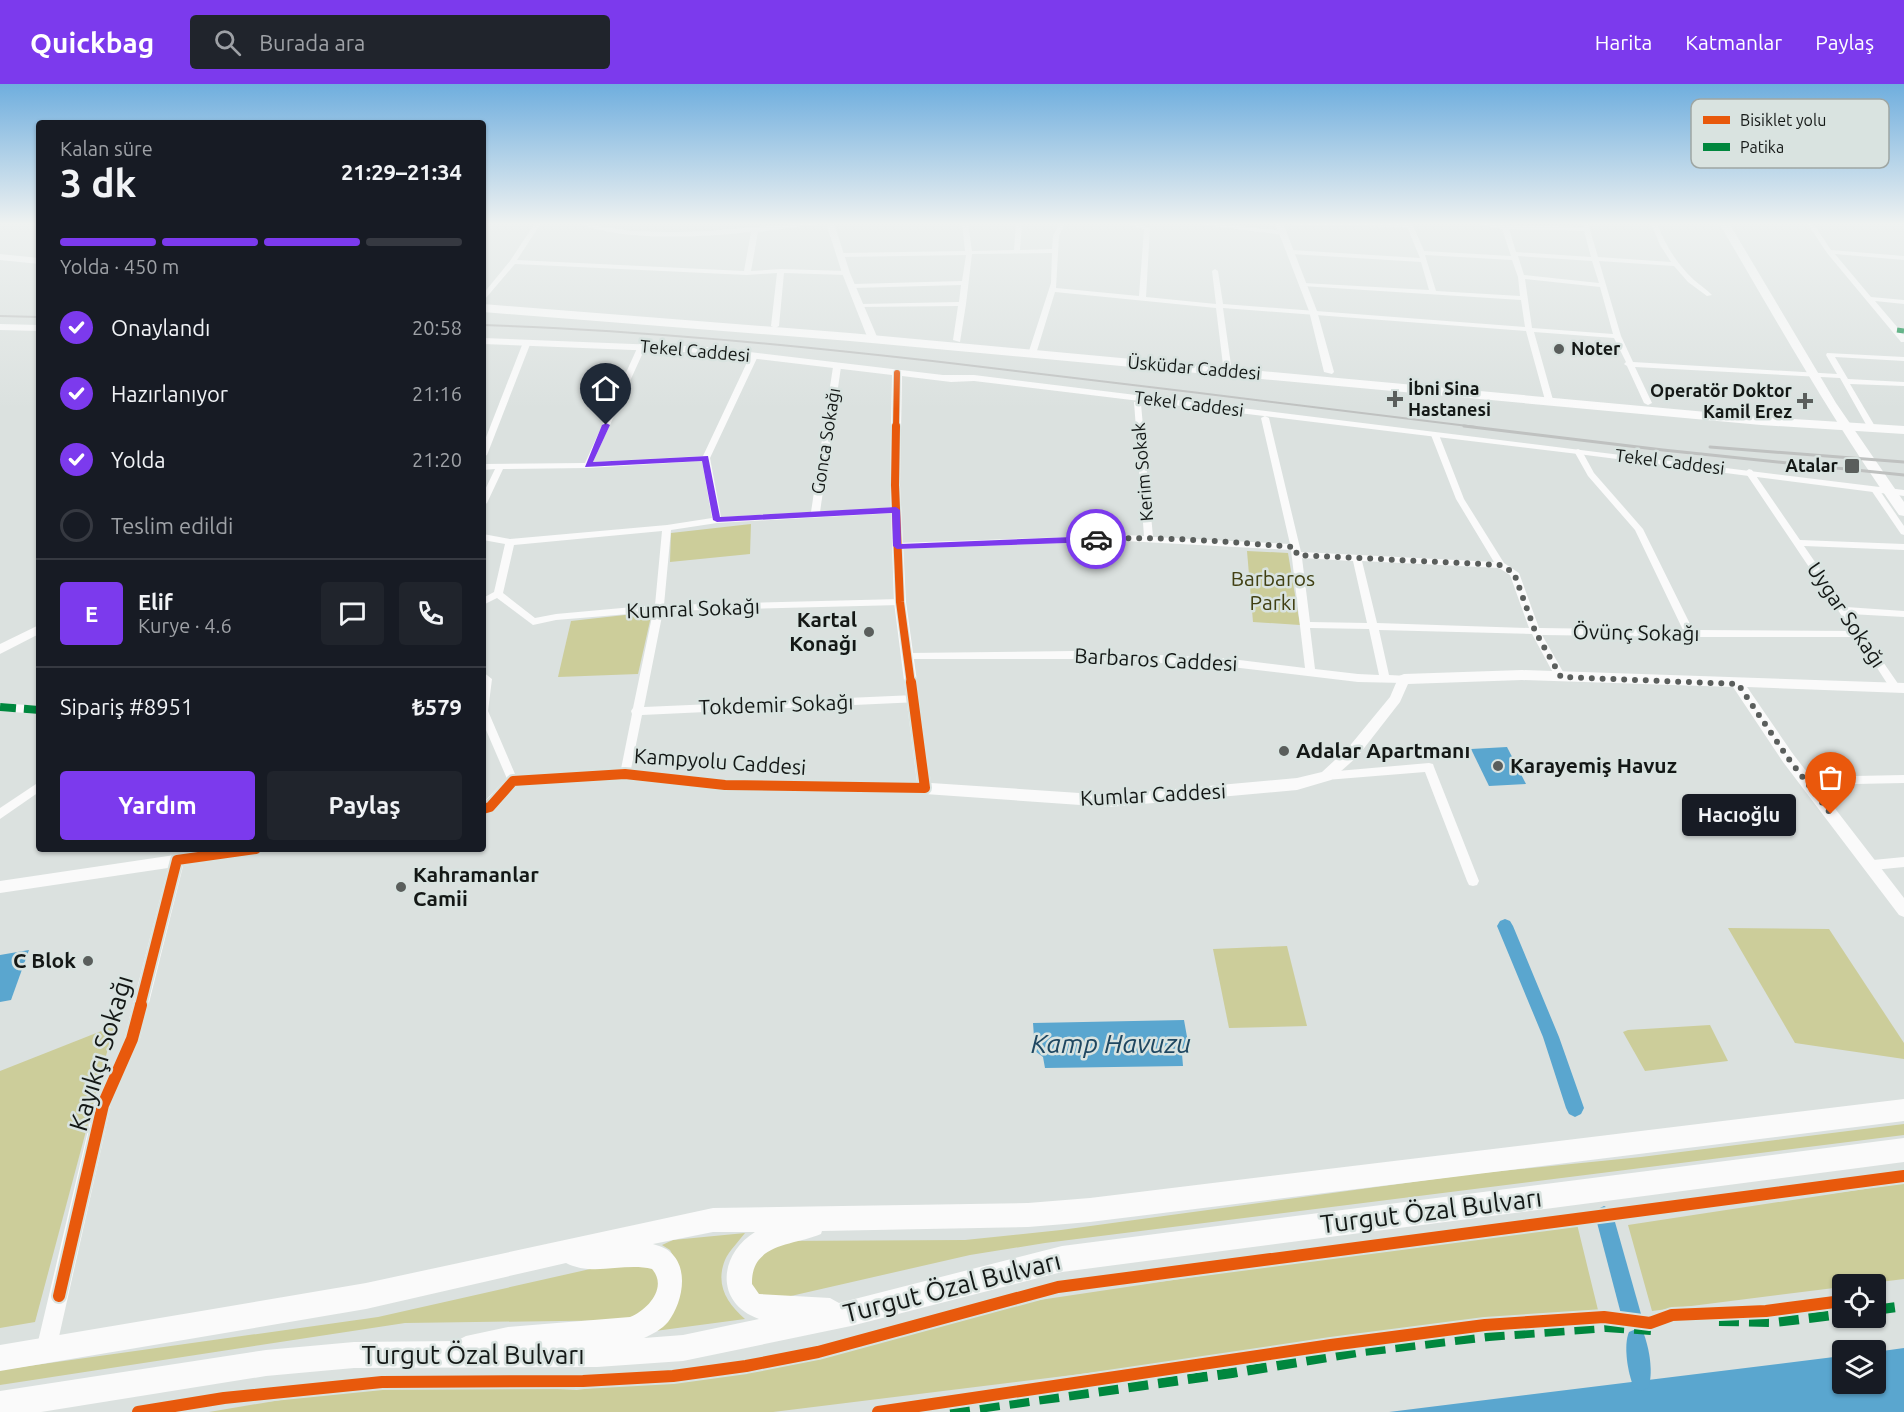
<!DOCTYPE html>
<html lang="tr">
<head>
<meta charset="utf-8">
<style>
  body { margin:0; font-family:Ubuntu,sans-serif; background:#20242c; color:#f1f3f6; height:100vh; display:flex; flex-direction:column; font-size:22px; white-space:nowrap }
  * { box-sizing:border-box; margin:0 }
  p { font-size:20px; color:#9ea1a6 }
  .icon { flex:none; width:33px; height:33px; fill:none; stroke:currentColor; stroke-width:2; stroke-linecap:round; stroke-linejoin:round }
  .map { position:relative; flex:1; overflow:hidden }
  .panel { position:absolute; left:36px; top:36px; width:450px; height:732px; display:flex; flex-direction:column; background:#171b24; border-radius:6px; box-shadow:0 2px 4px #0004 }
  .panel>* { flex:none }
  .fabs { position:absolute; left:1832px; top:1190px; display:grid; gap:12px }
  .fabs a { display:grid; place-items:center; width:54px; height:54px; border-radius:6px; background:#171b24; box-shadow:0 2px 4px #0004; font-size:30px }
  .pin { position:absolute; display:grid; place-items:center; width:51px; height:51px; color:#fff; margin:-62px -26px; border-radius:50% 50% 50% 0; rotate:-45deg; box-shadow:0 0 6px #0007 }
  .pin .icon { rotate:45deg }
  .courier { position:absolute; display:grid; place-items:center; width:60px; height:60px; margin:-30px; border:4px solid #7c3aed; border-radius:50%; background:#fff; color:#222; box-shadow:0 2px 8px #0007 }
  .bubble { position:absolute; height:42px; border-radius:6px; background:#171b24; box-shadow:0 2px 4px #0004; font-size:20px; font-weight:700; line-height:42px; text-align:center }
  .head em { font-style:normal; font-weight:700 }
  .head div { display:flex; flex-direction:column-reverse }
  .head { display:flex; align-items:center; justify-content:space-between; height:102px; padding:0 24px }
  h1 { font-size:39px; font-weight:700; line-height:45px }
  .bar { display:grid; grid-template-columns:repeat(4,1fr); gap:9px 6px; align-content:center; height:72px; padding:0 24px }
  .bar i { height:8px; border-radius:4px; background:#363941 }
  .bar .current { background:#7c3aed }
  .bar p { grid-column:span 4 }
  .line { display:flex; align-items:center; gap:15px; padding:0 24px; border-top:2px solid #363941 }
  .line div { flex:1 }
  .round { display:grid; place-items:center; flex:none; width:63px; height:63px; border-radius:6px; background:#20242c }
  ol { padding:0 24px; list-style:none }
  li { display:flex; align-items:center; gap:18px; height:66px }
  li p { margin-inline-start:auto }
  li .icon { padding:6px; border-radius:50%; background:#7c3aed; color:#fff; stroke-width:4 }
  li:last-child { color:#9ea1a6 }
  li i { width:33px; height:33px; border:3px solid #363941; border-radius:50% }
  .button { display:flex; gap:12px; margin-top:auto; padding:12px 24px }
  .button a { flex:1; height:69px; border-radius:6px; background:#7c3aed; color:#fff; font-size:24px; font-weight:700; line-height:69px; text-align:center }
  .button a+a { background:#20242c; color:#f1f3f6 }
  header { display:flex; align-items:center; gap:36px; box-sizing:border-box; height:84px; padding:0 30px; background:#7c3aed; color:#fff }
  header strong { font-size:28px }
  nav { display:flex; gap:33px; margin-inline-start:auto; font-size:21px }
  .search { width:420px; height:54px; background:#20242c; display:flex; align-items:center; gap:15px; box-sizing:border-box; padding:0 21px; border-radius:6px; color:#9ea1a6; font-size:22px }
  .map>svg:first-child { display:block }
</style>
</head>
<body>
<header>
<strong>Quickbag</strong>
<div class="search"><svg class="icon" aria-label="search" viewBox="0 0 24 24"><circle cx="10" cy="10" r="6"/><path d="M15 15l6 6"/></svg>Burada ara</div>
<nav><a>Harita</a><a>Katmanlar</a><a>Paylaş</a></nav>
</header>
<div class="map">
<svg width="1904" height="1328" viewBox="0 0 1904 1328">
  <rect width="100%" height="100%" fill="#dbe1df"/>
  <!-- green -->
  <g fill="#cccd9a">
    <polygon points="751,440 750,470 670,478 671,449"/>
    <polygon points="1247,467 1288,469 1300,541 1253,538"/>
    <polygon points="652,528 638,590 558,593 571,537"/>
    <polygon points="1728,844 1829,845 1904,959 1904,975 1795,959"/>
    <polygon points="1287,862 1307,942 1229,944 1213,865"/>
    <polygon points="1710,941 1728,977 1645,987 1623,948 1628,946"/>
    <polygon points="114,942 35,1238 0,1244 0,987"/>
    <polygon points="1904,1040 1904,1051 1045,1159 970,1171 769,1217 751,1208 747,1182 773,1157 965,1156 1061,1146 1472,1090 1641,1073"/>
    <polygon points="1904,1099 1904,1195 1864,1200 1842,1200 1842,1203 1652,1227 1628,1141"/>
    <polygon points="1576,1136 1598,1226 773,1328 209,1328 394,1297 577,1306 746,1284 966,1227"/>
    <path d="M745 1149C739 1157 729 1167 725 1176 715 1201 727 1219 745 1235L655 1247 678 1181 670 1166 662 1161 673 1156Z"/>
    <polygon points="649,1175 661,1200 652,1220 631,1236 405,1239 0,1301 0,1286 378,1233 630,1176"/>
  </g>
  <!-- water -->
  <g fill="#5aa6cf">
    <polygon points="1507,663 1526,700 1489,702 1471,665"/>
    <polygon points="29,866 11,916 0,918 0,871"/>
    <polygon points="1184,936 1189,964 1182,970 1183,982 1045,984 1043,973 1035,967 1033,939"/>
    <polygon points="1904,1264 1904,1328 1389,1328 1842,1272 1842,1299 1875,1299 1875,1268"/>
  </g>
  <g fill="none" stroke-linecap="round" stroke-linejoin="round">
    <!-- canal -->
    <g fill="#5aa6cf" fill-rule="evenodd">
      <polygon points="1505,835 1510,837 1513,842 1559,953 1584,1024 1581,1030 1575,1033 1569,1030 1566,1024 1543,953 1497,842 1500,837"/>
      <polygon points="1604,1122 1610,1125 1613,1131 1641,1230 1638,1237 1631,1240 1624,1237 1621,1230 1595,1131 1598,1125"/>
      <path d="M1636 1245 1643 1248C1649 1262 1654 1290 1648 1304L1641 1307 1634 1304C1628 1290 1623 1262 1629 1248Z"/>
    </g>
    <!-- minor -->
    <g fill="#fafafa" fill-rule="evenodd">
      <path d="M535 139H541L517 176 744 187 751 148C703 153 623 158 578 139 589 139 599 142 610 144 629 147 649 148 669 148 721 149 773 139 825 139L758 148 751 187 781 185 846 187 849 189 846 191 784 189 779 242 775 244 771 242 777 189 747 191 515 180 485 215 483 216V210L510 177Z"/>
      <path d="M962 139H968L972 167 1014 166 1016 139H1022L1020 166 1052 165 1053 152 1059 139H1065L1059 152 1056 204 1139 212 1144 145 1124 139H1136L1150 144 1146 213 1216 220 1212 187 1215 185 1218 187 1223 220 1525 243 1521 216 1302 202 1301 201 1304 199 1429 206 1421 178 1291 170 1288 168 1291 166 1420 174 1407 143 1294 141 1291 139H1412L1424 167 1511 172 1502 145 1472 139 1583 143 1582 139H1588L1598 173 1671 178 1660 161 1651 139H1657C1665 161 1677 180 1694 196 1700 201 1707 206 1712 211L1707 212 1688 198 1674 182 1599 177 1621 252 1633 278 1837 290 1826 271 1827 269 1904 273V277L1835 273 1848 295 1904 298V302L1850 300 1876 344 1872 346 1868 344 1840 294 1635 283 1652 319 1648 321 1644 319 1627 282 1624 280 1626 278 1614 254 1534 248 1553 316 1549 318 1545 316 1526 247 1223 224 1231 281 1227 283 1223 281 1216 224 1055 208 1036 270 1032 272 1028 270 1051 199 1052 169 972 170 966 220 960 258 953 256 958 222 859 223 858 222 861 220 959 218 961 201 853 204 850 202 853 200 962 197 966 171 841 173 838 171 841 169 965 167ZM1509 145 1584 147 1591 173 1516 168ZM1425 171 1512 176 1518 193 1520 212 1436 207ZM1518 172 1592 177 1599 199 1524 191ZM1525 195 1600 203 1613 250 1532 244Z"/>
      <polygon points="1189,139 1213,139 1284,147 1287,149 1284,151"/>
      <polygon points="1807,139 1813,139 1831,166 1904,172 1904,176 1835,170 1871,213 1904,216 1904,220 1875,217 1904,251 1904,258 1901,258 1827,169"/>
      <polygon points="524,256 531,258 487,371 483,373 483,361"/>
      <path d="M639 260 646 262 593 378 703 372 750 272 754 270 758 272 710 374 721 433 811 428 833 283 837 281 841 283 820 428 896 423 900 426 896 429 717 439 671 446 664 521 900 515 905 518 900 521 663 527 644 623 915 611 919 612 920 615 919 618 642 631 630 690 629 693H621L620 690 632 630 631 627 633 624 653 528 556 536 533 541 497 514 483 521V514L494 508 505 460 483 456V450L510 455 667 441 712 434 702 377 588 384 503 385 487 419 483 422V410L495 385 483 386V380L585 379ZM662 447 655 521 556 530 535 534 503 509 514 461Z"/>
      <path d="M1134 318H1137L1141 320 1153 453 1290 460 1261 334 1265 332 1269 334 1301 468 1494 478 1456 415 1431 351 1435 349 1439 351 1464 415 1504 479 1519 489 1539 544 1683 546 1635 446 1588 392 1574 367 1578 365 1582 367 1594 389 1643 445 1693 546 1852 547 1745 388 1749 385 1752 386 1800 456 1904 460V466L1804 462 1846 523 1904 527V533L1850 530 1901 604 1896 608 1892 607 1857 553H1690L1542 551 1566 593 1561 597 1557 596 1532 550 1379 546 1389 591 1408 592 1409 595 1404 599 1358 598 1223 582 1073 575H905L903 573 908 569 1073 567 1223 574 1305 584 1291 466 1125 457 897 465 893 462 897 459 1125 451 1144 452ZM1302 474 1353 477 1367 539 1310 538ZM1362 477 1499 484 1510 491 1529 544 1377 539ZM1310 544 1369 545 1379 591 1358 590 1315 585Z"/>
      <polygon points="1875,403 1878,404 1904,442 1904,451 1901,450 1871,406"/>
      <polygon points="483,588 492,595 488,627 518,697 517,700 509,700 508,697 483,639"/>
      <polygon points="0,619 39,622 39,630 0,627"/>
      <polygon points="1429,679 1433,680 1434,683 1479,797 1477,801 1473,802 1469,801 1467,797 1425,688 1326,696 1322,695 1321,692 1322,689 1326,688"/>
      <polygon points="1904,691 1904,699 1806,701 1802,700 1801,697 1802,694 1806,693"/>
      <polygon points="39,698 39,708 0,735 0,724"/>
      <polygon points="1904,773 1904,783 1873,786 1869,784 1867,781 1869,778 1873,776"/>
    </g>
    <!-- tertiary -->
    <g fill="#fafafa" fill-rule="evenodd">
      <polygon points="826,139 834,139 850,189 878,255 876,257 868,255 842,189"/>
      <polygon points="1275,139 1283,139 1317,227 1334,288 1332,290 1324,288 1309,227"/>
      <polygon points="0,240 39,241 39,247 0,246"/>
      <polygon points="483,254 708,263 943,291 974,291 1904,406 1904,412 1578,370 974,297 951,298 902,292 900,401 906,518 931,699 1109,711 1297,694 1322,688 1348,664 1390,613 1399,592 1404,590 1522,586 1904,599 1904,609 1747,603 1793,670 1904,814 1904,833 1899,831 1783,678 1733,603 1522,596 1408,600 1400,618 1358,672 1331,696 1297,706 1109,723 925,710 725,707 625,695 517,702 495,727 483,731 483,719 508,693 513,691 625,685 725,695 917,698 894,518 890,401 892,291 708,269 483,260"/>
      <polygon points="39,541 39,550 0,570 0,560"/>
      <polygon points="215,765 263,765 261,769 256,771 183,782 140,955 111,1021 56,1266 53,1273 46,1276 39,1273 36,1266 94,1021 124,955 168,784 0,809 0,797"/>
    </g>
    <!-- secondary -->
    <path fill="#fafafa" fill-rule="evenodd" d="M1719 139H1729L1836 319 1904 418V432L1899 431C1833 338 1777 238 1719 139Z"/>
    <!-- primary -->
    <g fill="#fafafa" fill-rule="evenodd">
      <polygon points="0,170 39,174 39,180 0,176"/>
      <polygon points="483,220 850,249 1761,333 1904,342 1904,350 1761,341 850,257 483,228"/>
    </g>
    <!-- trunk -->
    <path fill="#fafafa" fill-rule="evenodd" d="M1904 1015V1037L1090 1138 1028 1143 822 1147 821 1150C792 1162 751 1159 752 1200L759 1210 830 1214 839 1219 1062 1162 1904 1054V1078L1062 1188 851 1242 683 1277 597 1283 354 1284 266 1292 41 1328H0V1307L266 1266 354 1258 456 1257 466 1252 508 1243 630 1233C648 1226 668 1203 652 1185 624 1178 593 1193 566 1179L366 1225 0 1287V1261L366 1199 713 1124 1028 1119 1090 1114ZM713 1148H755C719 1170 714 1219 759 1235L683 1251 644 1254C653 1250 662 1245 668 1238 682 1220 690 1185 670 1168 666 1164 659 1162 653 1160Z"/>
    <!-- rail-far1 -->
    <g stroke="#bfc1c0" stroke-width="2">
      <polyline points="0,232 39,233"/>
      <path d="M483 241C642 246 800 262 958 280 1131 300 1303 322 1476 343"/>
    </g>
    <!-- rail -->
    <g stroke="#bfc1c0" stroke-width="3">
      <polyline points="1464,342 1663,366 1904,391"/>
      <polyline points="1710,363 1904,378"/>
    </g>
    <!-- quiet-far2 -->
    <polyline stroke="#00873e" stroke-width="5" stroke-dasharray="10 5" stroke-linecap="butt" points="1897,246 1904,247"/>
    <!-- quiet-far1 -->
    <polyline stroke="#00873e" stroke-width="8" stroke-dasharray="16 8" stroke-linecap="butt" points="0,623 39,626"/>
    <!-- quiet -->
    <g stroke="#00873e" stroke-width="10" stroke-dasharray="20 10" stroke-linecap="butt">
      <polyline points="1875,1226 1904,1222"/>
      <polyline points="1719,1237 1776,1238 1842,1230"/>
      <polyline points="950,1328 1232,1289 1364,1267 1489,1252 1606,1243 1651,1246"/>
    </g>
    <!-- cycleway-far3 casing -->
    <g stroke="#d9e3e0" stroke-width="8">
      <polyline id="cycleway-far3" points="896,343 897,289"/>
    </g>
    <!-- cycleway-far2 casing -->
    <g stroke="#d9e3e0" stroke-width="10">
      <polyline id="cycleway-far2" points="896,342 895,401 900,518 911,600"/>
    </g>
    <!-- cycleway-far1 casing -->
    <g stroke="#d9e3e0" stroke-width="14">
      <g id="cycleway-far1">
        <polyline points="483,725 490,723 513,697 625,690 725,701 925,704 911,598"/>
        <polyline points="140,922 177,776 256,765"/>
      </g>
    </g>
    <!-- cycleway casing -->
    <g stroke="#d9e3e0" stroke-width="16">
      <g id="cycleway">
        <polyline points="59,1212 103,1021 132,955 141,921"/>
        <polyline points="138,1328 224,1314 382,1298 583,1297 673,1292 746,1282 818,1268 1058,1203 1904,1092"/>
        <polyline points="878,1328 1331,1261 1485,1241 1604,1233 1650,1239 1672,1231 1766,1227 1842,1217"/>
      </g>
    </g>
    <!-- cycleway-far3 -->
    <use href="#cycleway-far3" stroke="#e8590c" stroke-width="6"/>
    <!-- cycleway-far2 -->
    <use href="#cycleway-far2" stroke="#e8590c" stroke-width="8"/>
    <!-- cycleway-far1 -->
    <use href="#cycleway-far1" stroke="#e8590c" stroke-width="10"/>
    <!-- cycleway -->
    <use href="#cycleway" stroke="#e8590c" stroke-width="12"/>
  </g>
  <!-- sky -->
  <linearGradient id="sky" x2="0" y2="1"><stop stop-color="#6faede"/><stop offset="0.43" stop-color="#eff2f1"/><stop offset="1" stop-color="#eff2f1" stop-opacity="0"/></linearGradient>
  <rect width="1904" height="325" fill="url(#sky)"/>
  <!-- route -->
  <polygon fill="#7c3aed" points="606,339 610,341 593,378 708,372 720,433 896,423 900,426 901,460 1096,452 1100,455 1096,458 897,465 893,462 892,429 717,438 713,436 702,377 585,383 602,341"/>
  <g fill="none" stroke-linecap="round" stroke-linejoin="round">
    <!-- done -->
    <path stroke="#5a5e5c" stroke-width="6" stroke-dasharray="0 10.8" d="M1096 455C1162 452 1229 458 1295 463L1297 471 1501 481 1514 489 1535 547 1561 593 1738 600 1788 674 1831 730"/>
  </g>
  <!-- markers -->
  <g fill="#5a5e5c" stroke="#d9e3e0" stroke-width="2">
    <circle cx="1559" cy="265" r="6"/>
    <path d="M1392 306h6v6h6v6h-6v6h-6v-6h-6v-6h6z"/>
    <path d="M1802 308h6v6h6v6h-6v6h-6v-6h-6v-6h6z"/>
    <rect x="1844" y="374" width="16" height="16" rx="3"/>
    <circle cx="869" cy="548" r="6"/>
    <circle cx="1284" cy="667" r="6"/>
    <circle cx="1498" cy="682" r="6"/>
    <circle cx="401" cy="803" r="6"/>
    <circle cx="88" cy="877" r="6"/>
  </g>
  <g text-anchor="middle" stroke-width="5" stroke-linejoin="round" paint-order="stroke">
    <!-- far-poi labels -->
    <g font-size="18" font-weight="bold" fill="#141816" stroke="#d9e3e0" text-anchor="start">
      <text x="1571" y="271">Noter</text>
      <text x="1408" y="311">İbni Sina<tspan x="1408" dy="21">Hastanesi</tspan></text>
      <text x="1792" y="313" text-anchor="end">Operatör Doktor<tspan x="1792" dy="21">Kamil Erez</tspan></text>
      <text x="1838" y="388" text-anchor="end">Atalar</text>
    </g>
    <!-- far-street labels -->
    <g font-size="18" fill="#141816" stroke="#d9e3e0">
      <text transform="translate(695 267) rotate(5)" y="6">Tekel Caddesi</text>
      <text transform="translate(1194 284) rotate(5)" y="6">Üsküdar Caddesi</text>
      <text transform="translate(1189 320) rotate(7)" y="6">Tekel Caddesi</text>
      <text transform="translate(826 357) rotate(-81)" y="6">Gonca Sokağı</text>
      <text transform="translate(1670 378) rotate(7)" y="6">Tekel Caddesi</text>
      <text transform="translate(1143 388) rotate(-95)" y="6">Kerim Sokak</text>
    </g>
    <!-- park labels -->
    <g font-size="21" fill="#403f12" stroke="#d9e3e0">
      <text x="1273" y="502">Barbaros<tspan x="1273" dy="24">Parkı</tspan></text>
    </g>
    <!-- street labels -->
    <g font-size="21" fill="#141816" stroke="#d9e3e0">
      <text transform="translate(693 525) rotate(-2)" y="7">Kumral Sokağı</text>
      <text transform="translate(1846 531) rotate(56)" y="7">Uygar Sokağı</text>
      <text transform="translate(1636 549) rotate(1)" y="7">Övünç Sokağı</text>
      <text transform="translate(1156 576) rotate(3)" y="7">Barbaros Caddesi</text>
      <text transform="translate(776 621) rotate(-2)" y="7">Tokdemir Sokağı</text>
      <text transform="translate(720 678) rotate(4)" y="7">Kampyolu Caddesi</text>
      <text transform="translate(1153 711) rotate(-3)" y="7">Kumlar Caddesi</text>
    </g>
    <!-- poi labels -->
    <g font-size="21" font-weight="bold" fill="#141816" stroke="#d9e3e0" text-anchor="start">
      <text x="857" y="543" text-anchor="end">Kartal<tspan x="857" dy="24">Konağı</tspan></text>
      <text x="1296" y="674">Adalar Apartmanı</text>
      <text x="1510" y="689">Karayemiş Havuz</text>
      <text x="413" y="798">Kahramanlar<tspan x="413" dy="24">Camii</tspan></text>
      <text x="76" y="884" text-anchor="end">C Blok</text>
    </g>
    <!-- near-street labels -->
    <g font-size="26" fill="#141816" stroke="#d9e3e0">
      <text transform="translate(101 969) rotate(-73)" y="9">Kayıkçı Sokağı</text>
      <text transform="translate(1431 1127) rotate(-7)" y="9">Turgut Özal Bulvarı</text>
      <text transform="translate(952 1203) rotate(-14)" y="9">Turgut Özal Bulvarı</text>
      <text x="473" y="1280">Turgut Özal Bulvarı</text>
    </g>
    <!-- near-water labels -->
    <g font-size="27" font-style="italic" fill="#1f4761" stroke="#d9e3e0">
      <text x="1111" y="969">Kamp Havuzu</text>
    </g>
  </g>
  <!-- legend -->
  <rect x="1691" y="15" width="198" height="69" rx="9" fill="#d9e3e0" stroke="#9ea6a3" stroke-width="1.5"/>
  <rect x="1703" y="32" width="27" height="8" fill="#e8590c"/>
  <rect x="1703" y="59" width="27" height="8" fill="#00873e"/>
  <g font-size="16" fill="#141816">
    <text x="1740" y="42">Bisiklet yolu</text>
    <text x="1740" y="69">Patika</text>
  </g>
</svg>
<div class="fabs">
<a><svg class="icon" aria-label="locate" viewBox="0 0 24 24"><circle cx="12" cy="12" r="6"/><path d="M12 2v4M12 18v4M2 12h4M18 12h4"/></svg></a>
<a><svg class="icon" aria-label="layers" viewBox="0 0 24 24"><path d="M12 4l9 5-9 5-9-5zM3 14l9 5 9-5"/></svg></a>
</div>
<div class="pin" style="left:1831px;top:730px;background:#ea580c"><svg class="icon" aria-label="bag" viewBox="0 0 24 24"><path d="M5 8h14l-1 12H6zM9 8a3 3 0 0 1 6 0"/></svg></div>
<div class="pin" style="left:606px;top:341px;background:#1f2937"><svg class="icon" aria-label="home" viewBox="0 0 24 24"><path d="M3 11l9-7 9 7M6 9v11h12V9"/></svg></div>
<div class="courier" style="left:1096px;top:455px"><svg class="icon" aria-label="car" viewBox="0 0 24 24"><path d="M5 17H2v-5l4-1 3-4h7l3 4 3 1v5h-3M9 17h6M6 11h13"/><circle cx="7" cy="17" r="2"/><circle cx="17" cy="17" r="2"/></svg></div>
<div class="bubble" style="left:1682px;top:710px;width:114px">Hacıoğlu</div>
<section class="panel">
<div class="head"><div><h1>3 dk</h1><p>Kalan süre</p></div><em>21:29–21:34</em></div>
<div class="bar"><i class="current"></i><i class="current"></i><i class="current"></i><i></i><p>Yolda · 450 m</p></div>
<ol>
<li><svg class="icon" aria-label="check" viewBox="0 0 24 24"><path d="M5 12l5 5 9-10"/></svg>Onaylandı<p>20:58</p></li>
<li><svg class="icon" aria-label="check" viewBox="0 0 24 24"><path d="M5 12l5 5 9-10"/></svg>Hazırlanıyor<p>21:16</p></li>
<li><svg class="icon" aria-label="check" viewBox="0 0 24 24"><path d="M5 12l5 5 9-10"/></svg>Yolda<p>21:20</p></li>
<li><i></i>Teslim edildi</li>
</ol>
<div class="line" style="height:108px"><b class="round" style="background:#7c3aed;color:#fff">E</b><div><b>Elif</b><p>Kurye · 4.6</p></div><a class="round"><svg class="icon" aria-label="chat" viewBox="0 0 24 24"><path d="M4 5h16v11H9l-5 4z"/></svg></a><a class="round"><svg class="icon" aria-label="phone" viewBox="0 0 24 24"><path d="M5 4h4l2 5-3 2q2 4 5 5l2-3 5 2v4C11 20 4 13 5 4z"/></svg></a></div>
<div class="line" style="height:78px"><div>Sipariş #8951</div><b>₺579</b></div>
<div class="button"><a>Yardım</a><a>Paylaş</a></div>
</section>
</div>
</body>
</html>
